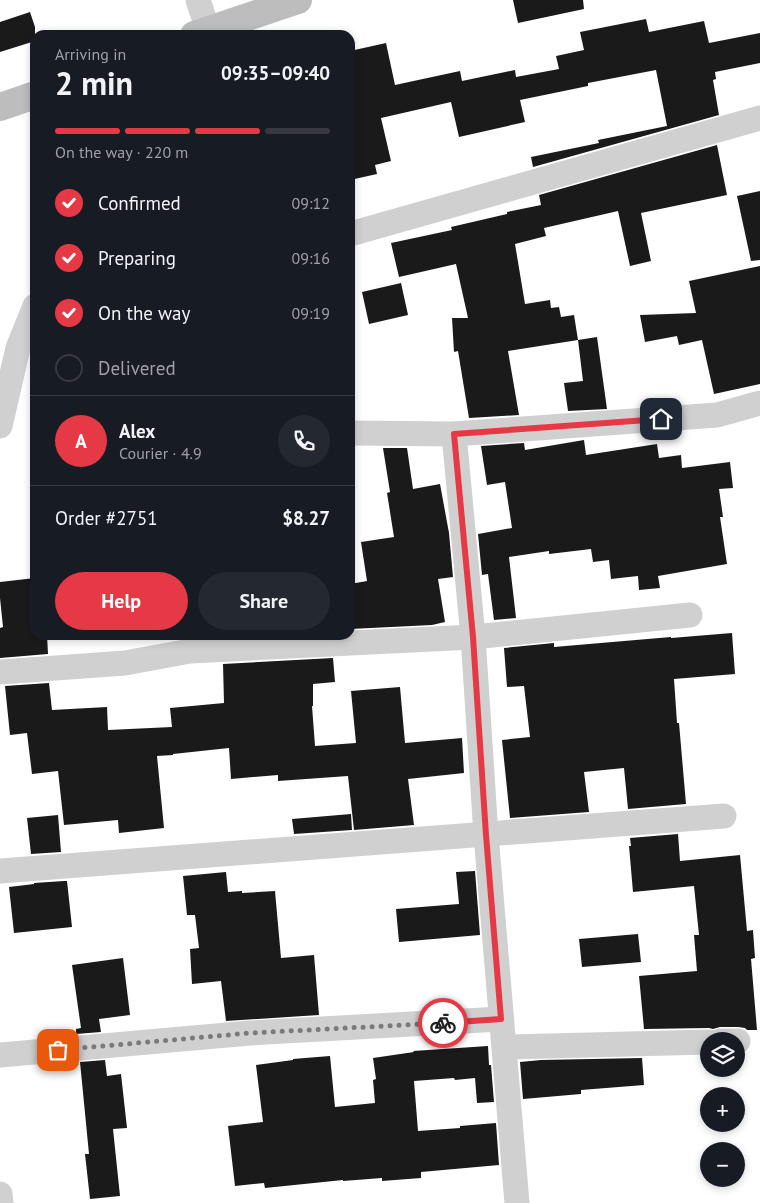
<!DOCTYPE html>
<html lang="en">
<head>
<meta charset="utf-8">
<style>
  body { margin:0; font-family:"PT Sans",sans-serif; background:#242831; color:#f1f3f6; height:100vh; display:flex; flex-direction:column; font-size:19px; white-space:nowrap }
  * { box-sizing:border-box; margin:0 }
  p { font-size:16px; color:#9ea1a6 }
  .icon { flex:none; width:28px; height:28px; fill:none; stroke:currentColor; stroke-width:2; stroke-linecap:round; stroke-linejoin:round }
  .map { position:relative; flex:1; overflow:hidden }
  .details { position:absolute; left:30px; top:30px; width:325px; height:610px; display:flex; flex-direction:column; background:#171b24; border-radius:15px; box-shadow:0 2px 8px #0003 }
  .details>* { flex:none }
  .buttons { position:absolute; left:700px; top:1032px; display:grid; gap:10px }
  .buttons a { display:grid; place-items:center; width:45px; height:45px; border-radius:50%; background:#171b24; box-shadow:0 2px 8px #0003; font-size:25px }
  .pin { position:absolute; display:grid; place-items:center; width:42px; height:42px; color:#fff; margin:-21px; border-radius:10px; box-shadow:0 2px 8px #0006 }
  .courier { position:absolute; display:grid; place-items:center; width:50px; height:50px; margin:-25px; border:4px solid #e63946; border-radius:50%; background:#fff; color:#222; box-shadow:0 1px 6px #0007 }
  .summary em { font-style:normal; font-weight:600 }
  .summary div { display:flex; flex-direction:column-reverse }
  .summary { display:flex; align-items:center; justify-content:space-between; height:85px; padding:0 25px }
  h1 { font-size:32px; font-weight:600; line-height:38px }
  .bar { display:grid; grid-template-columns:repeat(4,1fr); gap:8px 5px; align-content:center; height:60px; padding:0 25px }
  .bar i { height:6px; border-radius:4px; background:#363941 }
  .bar .active { background:#e63946 }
  .bar p { grid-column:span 4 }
  .line { display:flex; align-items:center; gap:12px; padding:0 25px; border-top:1px solid #363941 }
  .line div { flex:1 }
  .round { display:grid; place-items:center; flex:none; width:52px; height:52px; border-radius:26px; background:#242831 }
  ol { padding:0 25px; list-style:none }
  li { display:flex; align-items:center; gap:15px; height:55px }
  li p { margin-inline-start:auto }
  li .icon { padding:5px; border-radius:50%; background:#e63946; color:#fff; stroke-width:4 }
  li:last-child { color:#9ea1a6 }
  li i { width:28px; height:28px; border:2px solid #363941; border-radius:50% }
  .cta { display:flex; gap:10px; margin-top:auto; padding:10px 25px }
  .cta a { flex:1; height:58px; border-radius:30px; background:#e63946; color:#fff; font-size:20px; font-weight:600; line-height:58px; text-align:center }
  .cta a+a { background:#242831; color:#f1f3f6 }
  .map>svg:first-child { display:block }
</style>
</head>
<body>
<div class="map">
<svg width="760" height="1203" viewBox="0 0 760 1203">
  <rect width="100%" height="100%" fill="#fff"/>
  <!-- building -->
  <g fill="#1a1a1a">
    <polygon points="513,0 583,0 584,9 518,23"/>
    <polygon points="30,12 35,27 35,41 0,52 0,22"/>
    <polygon points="646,19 649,32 704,21 709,43 760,33 760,63 715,72 716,79 713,80 719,115 533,167 531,157 599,143 598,140 667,126 656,70 588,83 588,86 520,100 525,122 459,137 451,102 381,118 391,161 375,165 377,174 350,180 350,51 386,43 395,85 460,71 462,81 515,70 516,77 559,69 556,56 584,50 580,32"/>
    <polygon points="717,145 727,195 641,213 651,261 630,266 618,211 544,228 546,236 515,244 525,304 550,300 551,308 559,307 561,317 574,315 578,340 508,351 519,415 469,418 458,351 454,352 452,318 468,318 456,264 399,277 391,243 452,230 451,227 507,214 507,212 541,205 539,195"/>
    <polygon points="760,191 760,260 751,261 737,196"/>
    <polygon points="760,266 760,384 714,394 702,340 679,345 677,336 645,342 640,315 696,313 689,281"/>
    <polygon points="401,283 408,315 369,324 362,292"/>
    <polygon points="597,337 607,409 568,411 564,383 583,381 578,340"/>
    <polygon points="584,440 586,455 657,444 659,458 681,455 682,468 730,462 733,488 719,489 723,517 720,517 727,564 658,576 660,588 639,590 638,576 611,579 609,560 593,562 591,549 549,554 549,551 509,557 516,618 494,620 488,574 482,575 478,534 512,528 505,482 487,485 481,446 524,443 525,450"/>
    <polygon points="383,448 407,448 413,489 440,484 449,533 453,577 438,579 445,622 432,625 350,629 350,584 367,581 361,542 394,537 387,493 390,492"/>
    <polygon points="35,578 35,635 47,635 48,654 0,658 0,628 3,627 0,598 0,582"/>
    <polygon points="732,633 735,674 674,679 677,723 679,723 686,804 628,809 624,768 584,772 589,812 510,818 502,740 530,737 524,686 507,687 504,648 554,643 554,647 671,637 671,638"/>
    <polygon points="333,658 335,682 313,684 313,706 312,706 315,746 356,743 351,691 400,687 405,743 462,738 464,773 408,779 414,825 354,830 348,776 278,781 278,775 231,779 229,748 173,754 173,755 157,756 164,828 119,833 118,820 64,825 58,771 32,774 27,733 10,735 5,686 49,683 52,710 107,707 108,730 172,727 170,708 224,703 223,664"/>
    <polygon points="351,814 352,830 294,834 292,819"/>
    <polygon points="58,815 61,852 31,854 27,818"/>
    <polygon points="678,834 680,861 740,855 747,931 753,930 755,958 751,959 757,1030 747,1030 745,1028 738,1027 720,1027 713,1029 709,1028 644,1029 639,976 697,971 694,935 699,935 694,886 633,892 629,846 631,846 630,838"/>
    <polygon points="475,871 480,935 399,942 396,909 459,904 456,872"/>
    <polygon points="226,872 228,892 242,891 242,893 275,891 281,958 314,955 319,1015 226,1021 221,981 192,984 190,949 199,948 195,915 187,915 183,876"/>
    <polygon points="64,881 67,881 72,927 14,933 9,887 34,884 34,883"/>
    <polygon points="638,934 641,962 582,967 579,939"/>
    <polygon points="123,958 130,1015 99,1019 101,1032 76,1034 76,1029 81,1028 72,965"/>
    <polygon points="488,1046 489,1065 491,1065 494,1102 477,1103 475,1078 455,1080 454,1078 414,1081 418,1131 460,1128 460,1126 496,1123 499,1165 421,1172 421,1178 382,1181 382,1178 343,1181 343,1180 265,1188 264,1183 235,1186 228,1126 263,1122 256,1065 293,1060 293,1059 330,1056 335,1107 375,1103 373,1080 376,1079 373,1058 414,1052 413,1051"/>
    <polygon points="642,1058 644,1085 581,1090 581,1094 523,1099 520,1062 541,1060"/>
    <polygon points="105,1060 107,1076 121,1074 127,1128 113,1129 120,1196 90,1199 85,1154 89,1154 80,1062"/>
  </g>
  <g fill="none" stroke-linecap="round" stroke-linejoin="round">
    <!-- street -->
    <g stroke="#d0d0d0" stroke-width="25">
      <polyline points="198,0 208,30"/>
      <polyline points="350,234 760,118"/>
      <polyline points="0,426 18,348 35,306"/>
      <polyline points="350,433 454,434 717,415 760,403"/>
      <polyline points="454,434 473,637 486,835 517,1203"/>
      <polyline points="0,672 125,663 190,651 473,637 690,615"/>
      <polyline points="0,871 724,816"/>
      <polyline points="720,1041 738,1041"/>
      <polyline points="504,1047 709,1042"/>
      <polyline points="0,1055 250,1033 501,1019"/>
      <polyline points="0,1194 1,1203"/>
    </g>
    <!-- secondary -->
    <g stroke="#bdbdbd" stroke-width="28">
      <polyline points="194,35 298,0"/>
      <polyline points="0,107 35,95"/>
    </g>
  </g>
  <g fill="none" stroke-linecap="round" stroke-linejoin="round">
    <!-- done -->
    <polyline stroke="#7a7a7a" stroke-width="5" stroke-dasharray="0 9" points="58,1050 250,1033 443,1023"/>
    <!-- route -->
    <polyline stroke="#e63946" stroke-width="6" points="443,1023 501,1019 486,835 473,637 454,434 661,419"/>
  </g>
</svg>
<div class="buttons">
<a><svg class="icon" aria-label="layers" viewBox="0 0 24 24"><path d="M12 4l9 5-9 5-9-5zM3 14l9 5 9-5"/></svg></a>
<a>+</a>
<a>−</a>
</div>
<div class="pin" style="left:58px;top:1050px;background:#ea580c"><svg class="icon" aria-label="bag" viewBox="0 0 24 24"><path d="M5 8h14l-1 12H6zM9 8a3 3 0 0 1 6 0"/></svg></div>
<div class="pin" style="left:661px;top:419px;background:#1f2937"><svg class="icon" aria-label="home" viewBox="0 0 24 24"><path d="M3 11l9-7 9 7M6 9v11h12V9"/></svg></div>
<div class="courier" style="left:443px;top:1023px"><svg class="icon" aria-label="bike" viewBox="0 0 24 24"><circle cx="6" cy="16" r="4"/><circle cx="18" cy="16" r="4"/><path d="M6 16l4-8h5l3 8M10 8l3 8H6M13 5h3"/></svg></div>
<section class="details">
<div class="summary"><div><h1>2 min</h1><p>Arriving in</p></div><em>09:35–09:40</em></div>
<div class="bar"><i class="active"></i><i class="active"></i><i class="active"></i><i></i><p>On the way · 220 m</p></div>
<ol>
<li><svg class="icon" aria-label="check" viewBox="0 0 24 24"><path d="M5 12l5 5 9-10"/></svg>Confirmed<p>09:12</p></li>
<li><svg class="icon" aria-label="check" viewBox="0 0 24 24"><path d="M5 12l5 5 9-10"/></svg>Preparing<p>09:16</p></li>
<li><svg class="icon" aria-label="check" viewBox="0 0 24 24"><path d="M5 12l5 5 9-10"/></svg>On the way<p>09:19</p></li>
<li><i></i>Delivered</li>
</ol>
<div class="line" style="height:90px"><b class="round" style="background:#e63946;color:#fff">A</b><div><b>Alex</b><p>Courier · 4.9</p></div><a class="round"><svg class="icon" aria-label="phone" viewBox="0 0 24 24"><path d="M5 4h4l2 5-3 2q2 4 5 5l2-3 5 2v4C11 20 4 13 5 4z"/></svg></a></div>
<div class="line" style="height:65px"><div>Order #2751</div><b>$8.27</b></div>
<div class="cta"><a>Help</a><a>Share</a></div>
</section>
</div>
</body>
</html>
